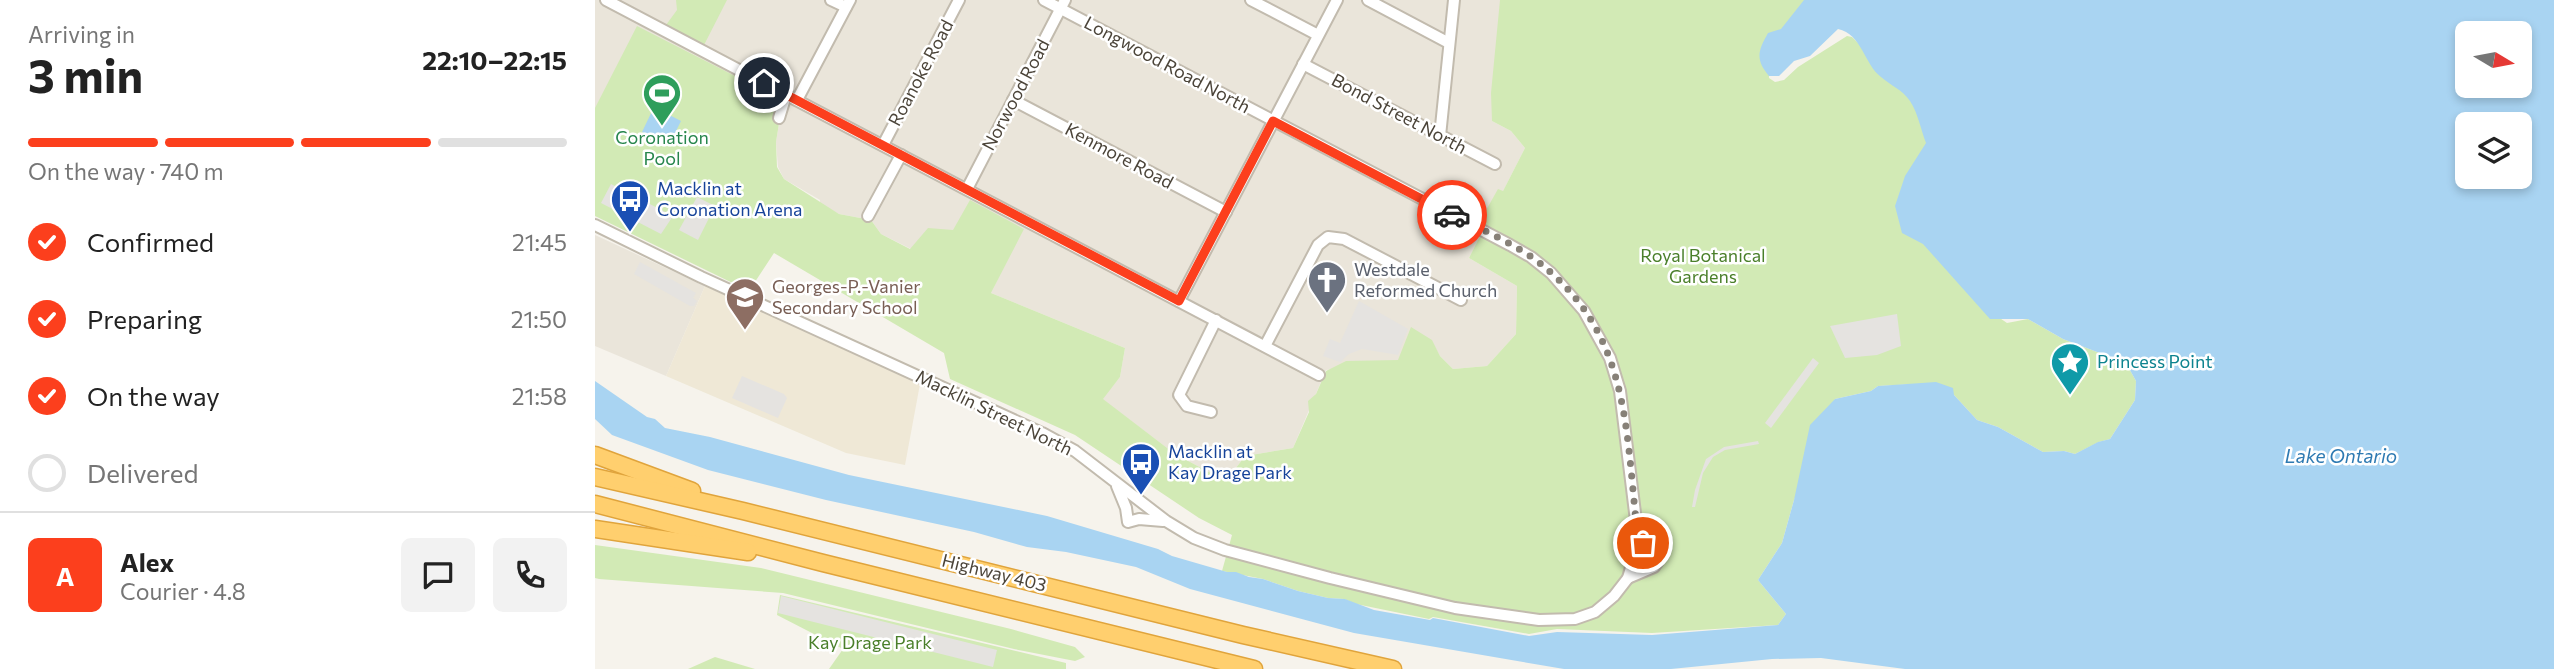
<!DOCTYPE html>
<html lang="en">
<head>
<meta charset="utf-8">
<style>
  body { margin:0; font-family:Commissioner,sans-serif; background:#f2f2f2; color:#222; height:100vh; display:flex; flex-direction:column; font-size:26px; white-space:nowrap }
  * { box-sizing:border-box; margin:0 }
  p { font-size:23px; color:#767676 }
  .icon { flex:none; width:38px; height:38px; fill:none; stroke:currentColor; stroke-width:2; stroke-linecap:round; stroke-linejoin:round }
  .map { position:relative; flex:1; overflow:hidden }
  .side { display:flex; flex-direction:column; background:#fff; width:595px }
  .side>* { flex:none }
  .needle { width:46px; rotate:100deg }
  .fabs { position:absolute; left:1860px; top:21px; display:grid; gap:14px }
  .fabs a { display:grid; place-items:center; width:77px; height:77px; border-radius:10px; background:#fff; box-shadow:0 4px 10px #0003; font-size:35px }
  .pin { position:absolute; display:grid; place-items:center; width:60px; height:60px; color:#fff; margin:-30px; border:4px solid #fff; border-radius:50%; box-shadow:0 2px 7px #0007 }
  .courier { position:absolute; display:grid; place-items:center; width:70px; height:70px; margin:-35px; border:5px solid #fc3f1d; border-radius:50%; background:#fff; color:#222; box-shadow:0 2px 9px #0007 }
  .headline em { font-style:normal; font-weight:700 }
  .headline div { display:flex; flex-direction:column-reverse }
  .headline { display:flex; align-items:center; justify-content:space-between; height:119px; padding:0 28px }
  h1 { font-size:46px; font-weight:700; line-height:52px }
  .bar { display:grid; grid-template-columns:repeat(4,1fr); gap:10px 7px; align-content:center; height:84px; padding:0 28px }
  .bar i { height:9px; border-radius:5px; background:#e0e0e0 }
  .bar .selected { background:#fc3f1d }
  .bar p { grid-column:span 4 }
  .line { display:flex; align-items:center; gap:18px; padding:0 28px; border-top:2px solid #e0e0e0 }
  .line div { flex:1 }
  .round { display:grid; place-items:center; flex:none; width:74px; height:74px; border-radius:10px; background:#f2f2f2 }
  ol { padding:0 28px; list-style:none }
  li { display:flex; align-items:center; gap:21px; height:77px }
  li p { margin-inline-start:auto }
  li .icon { padding:7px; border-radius:50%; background:#fc3f1d; color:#fff; stroke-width:4 }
  li:last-child { color:#767676 }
  li i { width:38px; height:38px; border:4px solid #e0e0e0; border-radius:50% }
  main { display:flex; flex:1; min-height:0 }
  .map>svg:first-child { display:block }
</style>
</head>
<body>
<main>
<section class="side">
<div class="headline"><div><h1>3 min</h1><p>Arriving in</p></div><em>22:10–22:15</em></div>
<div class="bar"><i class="selected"></i><i class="selected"></i><i class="selected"></i><i></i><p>On the way · 740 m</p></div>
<ol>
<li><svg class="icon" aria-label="check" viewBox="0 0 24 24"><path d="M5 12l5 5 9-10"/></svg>Confirmed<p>21:45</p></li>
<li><svg class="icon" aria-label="check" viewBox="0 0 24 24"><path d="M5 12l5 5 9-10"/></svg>Preparing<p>21:50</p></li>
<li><svg class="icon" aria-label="check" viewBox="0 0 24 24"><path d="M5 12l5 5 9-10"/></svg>On the way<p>21:58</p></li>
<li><i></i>Delivered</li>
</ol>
<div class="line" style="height:126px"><b class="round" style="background:#fc3f1d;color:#fff">A</b><div><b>Alex</b><p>Courier · 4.8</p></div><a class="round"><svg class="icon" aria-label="chat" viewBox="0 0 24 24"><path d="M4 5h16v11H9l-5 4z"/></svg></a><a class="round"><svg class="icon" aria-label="phone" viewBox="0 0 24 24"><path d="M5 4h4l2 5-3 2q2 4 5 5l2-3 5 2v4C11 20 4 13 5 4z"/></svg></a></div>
</section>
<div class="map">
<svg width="1959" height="669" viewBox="0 0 1959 669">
  <rect width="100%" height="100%" fill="#f6f3ec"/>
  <!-- residential -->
  <g fill="#eae5da">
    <polygon points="0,0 906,0 897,93 897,121 916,131 930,148 874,258 922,286 921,334 892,366 858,369 845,356 836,340 804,361 731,370 698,448 650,456 631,481 580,454 507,399 525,377 530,348 396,293 428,228 358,230 316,249 286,234 276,220 244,214 225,204 225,200 189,179 183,167 181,142 187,105 183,98 0,108"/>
    <polygon points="0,235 110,286 71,376 0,346"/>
  </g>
  <!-- education -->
  <polygon fill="#efe8d6" points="110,286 325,384 310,465 251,453 71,376"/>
  <!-- green -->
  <g fill="#d2eab5">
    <polygon points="81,0 132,0 109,45 71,25 82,10"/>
    <polygon points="905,0 1220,0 1174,55 1174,78 1180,82 1189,80 1203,67 1252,36 1257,37 1325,103 1390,308 1412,323 1433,319 1468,339 1531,363 1541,381 1540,400 1515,439 1504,442 1480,454 1469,451 1448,452 1403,427 1382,420 1359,395 1321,384 1283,386 1276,391 1240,399 1199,500 1187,543 1163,580 1191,614 1183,625 1057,633 962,629 934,634 838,617 834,619 761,604 749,599 733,598 703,591 668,579 627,571 637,535 604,518 480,435 355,379 349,353 179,253 154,291 0,216 0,108 42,26 183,98 182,104 187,105 181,142 182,167 189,179 244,214 276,220 286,234 315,249 333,228 358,230 375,200 429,229 396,293 530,348 525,377 508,399 580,454 631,481 650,456 698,448 714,412 713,401 721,394 731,371 751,361 803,360 816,327 837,340 845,356 858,369 892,366 921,334 922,286 874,258 891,224 885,221 903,189 908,191 930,148 916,131 897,121 896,93"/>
    <polygon points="0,545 166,568 416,629 480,647 490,657 480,661 419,649 188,593 4,579 0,578"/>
    <polygon points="185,595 471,663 471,669 234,669 248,649 182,615"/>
    <polygon points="120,657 160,669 93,669"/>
  </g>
  <!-- parking -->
  <g fill="#e5e3e0">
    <polygon points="16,184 78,216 66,234 6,203"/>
    <polygon points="102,197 120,206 103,240 84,230"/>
    <polygon points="45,262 101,293 98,298 102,301 99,306 95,306 39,274"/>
    <polygon points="764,301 813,329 803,355 767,349 754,354 745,362 728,356 735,339 745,343"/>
    <polygon points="1302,314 1306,346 1282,355 1250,358 1235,326"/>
    <polygon points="1218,358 1224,363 1176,428 1170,423"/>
    <polygon points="147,376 189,394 192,398 183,418 137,398"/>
    <polygon points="1163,441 1164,444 1130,450 1118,457 1108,473 1100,507 1097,507 1100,490 1111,459 1129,447"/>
    <polygon points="186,596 402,650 398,667 183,613"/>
  </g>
  <!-- water -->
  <g fill="#a9d4f2" fill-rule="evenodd">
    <path d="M1209 0H1959V669H1310L1226 658 1177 659 1076 669H969L759 633 595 589 541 567 471 552 432 547 379 532 231 500 113 470 17 435 0 419V381L52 417 60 419 70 428 115 437 254 475 452 516 563 549 577 556 632 572H641L654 577 668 579 703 591 733 598 750 599 779 610 835 620 838 618 934 636 962 632 1057 635 1183 625 1191 614 1163 580 1187 543 1199 500 1215 425 1240 399 1276 391 1283 386 1341 382 1358 388 1359 395 1382 420 1403 427 1448 452 1469 451 1480 454 1503 442 1515 439 1540 400 1541 381 1531 363 1468 339 1433 319H1395L1328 244 1307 233 1300 206 1310 176 1331 143C1326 130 1323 113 1315 101 1307 89 1296 86 1286 77 1269 64 1267 34 1243 29L1215 56 1199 61 1184 76H1174C1160 59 1163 51 1173 33L1186 29ZM1872 33H1925V86H1872ZM1872 124H1925V177H1872Z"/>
    <polygon points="59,107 86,121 74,145 47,132"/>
  </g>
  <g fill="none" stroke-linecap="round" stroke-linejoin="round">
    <!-- minor casing -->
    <g stroke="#c2bbae" stroke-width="14">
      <g id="minor">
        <polyline points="11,0 724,375"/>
        <polyline points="236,0 251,7"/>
        <polyline points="656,0 723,35"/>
        <polyline points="773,0 854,43"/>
        <polyline points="708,64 900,164"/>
        <polyline points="202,100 255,0"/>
        <polyline points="418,100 631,212"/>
        <polyline points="184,118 191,95"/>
        <polyline points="845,136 859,0"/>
        <polyline points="288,145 364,0"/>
        <polyline points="372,189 470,0"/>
        <polyline points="273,216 306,155"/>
        <polyline points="0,225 106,277 447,433 480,451 571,521 599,538 630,550 735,578 860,608 944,620 980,619 1000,612 1019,596 1033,578 1041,550 1042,529 1025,391 1015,358 989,311 956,273 936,257 915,245 449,0"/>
        <polyline points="584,301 742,0"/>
        <polyline points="670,346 723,245 733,237 749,239 866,300"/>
        <polyline points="616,412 592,406 584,395 621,320"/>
        <polyline points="522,486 531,508 533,522 544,519 568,521"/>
        <polyline points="1033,578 1059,567 1063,561 1051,548 1043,532"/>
      </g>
    </g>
    <!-- highway casing -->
    <g stroke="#e0a43c" stroke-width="19">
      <g id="highway">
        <polyline points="0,455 97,491"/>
        <polyline points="0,477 148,511 648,635 798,669"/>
        <polyline points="0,504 228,563 659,669"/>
        <polyline points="0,529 153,552"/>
      </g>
    </g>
    <!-- minor -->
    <use href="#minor" stroke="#fff" stroke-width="10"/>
    <!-- highway -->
    <use href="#highway" stroke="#ffcf6e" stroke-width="16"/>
  </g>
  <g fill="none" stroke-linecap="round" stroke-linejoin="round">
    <!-- done -->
    <path stroke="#878178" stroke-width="7" stroke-dasharray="0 12.6" d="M857 215C884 228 913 241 938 258 1034 329 1030 422 1042 530L1048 543"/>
    <!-- route -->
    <polyline stroke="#fc3f1d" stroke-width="9" points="169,83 584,301 678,121 857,215"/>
  </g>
  <!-- icons -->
  <defs>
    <g id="stadium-pin" transform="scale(2.0125)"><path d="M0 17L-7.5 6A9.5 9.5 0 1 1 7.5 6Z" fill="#2e9e5b" stroke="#fff"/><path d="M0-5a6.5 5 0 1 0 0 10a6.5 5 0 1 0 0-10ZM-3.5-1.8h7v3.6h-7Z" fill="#fff"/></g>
    <g id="bus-pin" transform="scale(2.0125)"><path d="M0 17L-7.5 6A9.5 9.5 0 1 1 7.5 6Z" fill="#1a4fb4" stroke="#fff"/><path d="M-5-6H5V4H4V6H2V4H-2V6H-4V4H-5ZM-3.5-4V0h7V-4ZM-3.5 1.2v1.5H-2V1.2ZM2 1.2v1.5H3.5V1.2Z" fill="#fff"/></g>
    <g id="church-pin" transform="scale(2.0125)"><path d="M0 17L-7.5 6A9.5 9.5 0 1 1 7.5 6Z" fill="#6b7280" stroke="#fff"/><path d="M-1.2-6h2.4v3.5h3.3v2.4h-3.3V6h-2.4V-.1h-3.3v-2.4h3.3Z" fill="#fff"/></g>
    <g id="school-pin" transform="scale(2.0125)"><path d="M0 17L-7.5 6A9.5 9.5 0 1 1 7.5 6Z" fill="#8d6e63" stroke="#fff"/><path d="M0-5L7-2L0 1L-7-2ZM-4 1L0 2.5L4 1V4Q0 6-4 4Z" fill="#fff"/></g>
    <g id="sight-pin" transform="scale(2.0125)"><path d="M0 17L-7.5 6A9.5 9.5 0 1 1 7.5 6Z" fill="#0f9aa8" stroke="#fff"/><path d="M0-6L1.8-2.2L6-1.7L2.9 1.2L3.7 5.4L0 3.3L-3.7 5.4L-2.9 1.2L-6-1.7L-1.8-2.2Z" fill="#fff"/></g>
  </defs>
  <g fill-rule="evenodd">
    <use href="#stadium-pin" x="67" y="93"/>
    <use href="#bus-pin" x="35" y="199"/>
    <use href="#church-pin" x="732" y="280"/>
    <use href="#school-pin" x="150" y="297"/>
    <use href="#sight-pin" x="1475" y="362"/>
    <use href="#bus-pin" x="546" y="462"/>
  </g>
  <g text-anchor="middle" stroke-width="5" stroke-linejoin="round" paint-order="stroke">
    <!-- street labels -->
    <g font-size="18" fill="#4b4439" stroke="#fff">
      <text transform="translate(572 65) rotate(28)" y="6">Longwood Road North</text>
      <text transform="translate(326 73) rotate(-62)" y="6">Roanoke Road</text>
      <text transform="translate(421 95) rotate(-62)" y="6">Norwood Road</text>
      <text transform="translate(804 114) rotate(28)" y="6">Bond Street North</text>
      <text transform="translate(524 156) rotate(28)" y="6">Kenmore Road</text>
      <text transform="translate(399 413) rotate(26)" y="6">Macklin Street North</text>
      <text transform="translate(399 573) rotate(14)" y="6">Highway 403</text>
    </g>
    <!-- leisure labels -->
    <g font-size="18" fill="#27864d" stroke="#fff">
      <text x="67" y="144">Coronation<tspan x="67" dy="21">Pool</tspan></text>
    </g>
    <!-- transit labels -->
    <g font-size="18" fill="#164399" stroke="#fff" text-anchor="start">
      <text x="62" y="195">Macklin at<tspan x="62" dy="21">Coronation Arena</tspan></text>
      <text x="573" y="458">Macklin at<tspan x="573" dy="21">Kay Drage Park</tspan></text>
    </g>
    <!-- park labels -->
    <g font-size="18" fill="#4a7f2a" stroke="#fff">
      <text x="1108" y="262">Royal Botanical<tspan x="1108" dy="21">Gardens</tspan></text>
      <text x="275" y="649">Kay Drage Park</text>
    </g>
    <!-- worship labels -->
    <g font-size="18" fill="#5b616d" stroke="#fff" text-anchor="start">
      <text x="759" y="276">Westdale<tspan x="759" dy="21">Reformed Church</tspan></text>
    </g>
    <!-- education labels -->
    <g font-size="18" fill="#785e54" stroke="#fff" text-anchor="start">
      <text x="177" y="293">Georges-P.-Vanier<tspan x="177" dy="21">Secondary School</tspan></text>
    </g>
    <!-- culture labels -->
    <g font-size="18" fill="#0d838f" stroke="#fff" text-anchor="start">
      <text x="1502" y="368">Princess Point</text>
    </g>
    <!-- water labels -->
    <g font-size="19" font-style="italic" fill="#2e7ab2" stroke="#fff">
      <text x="1746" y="463">Lake Ontario</text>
    </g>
  </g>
</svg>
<div class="fabs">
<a><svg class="needle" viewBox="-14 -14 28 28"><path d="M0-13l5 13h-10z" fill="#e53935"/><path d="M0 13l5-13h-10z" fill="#767676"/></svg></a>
<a><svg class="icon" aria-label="layers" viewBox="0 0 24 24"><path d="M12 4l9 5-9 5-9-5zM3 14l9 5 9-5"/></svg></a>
</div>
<div class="pin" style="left:1048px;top:543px;background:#ea580c"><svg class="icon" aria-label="bag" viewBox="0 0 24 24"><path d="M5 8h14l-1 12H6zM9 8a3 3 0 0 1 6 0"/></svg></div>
<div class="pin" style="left:169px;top:83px;background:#1f2937"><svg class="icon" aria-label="home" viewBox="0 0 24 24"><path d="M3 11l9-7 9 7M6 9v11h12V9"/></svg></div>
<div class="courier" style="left:857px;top:215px"><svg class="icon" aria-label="car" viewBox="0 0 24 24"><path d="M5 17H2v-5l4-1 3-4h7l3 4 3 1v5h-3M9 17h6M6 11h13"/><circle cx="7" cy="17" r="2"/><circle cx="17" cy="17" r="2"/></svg></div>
</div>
</main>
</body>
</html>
